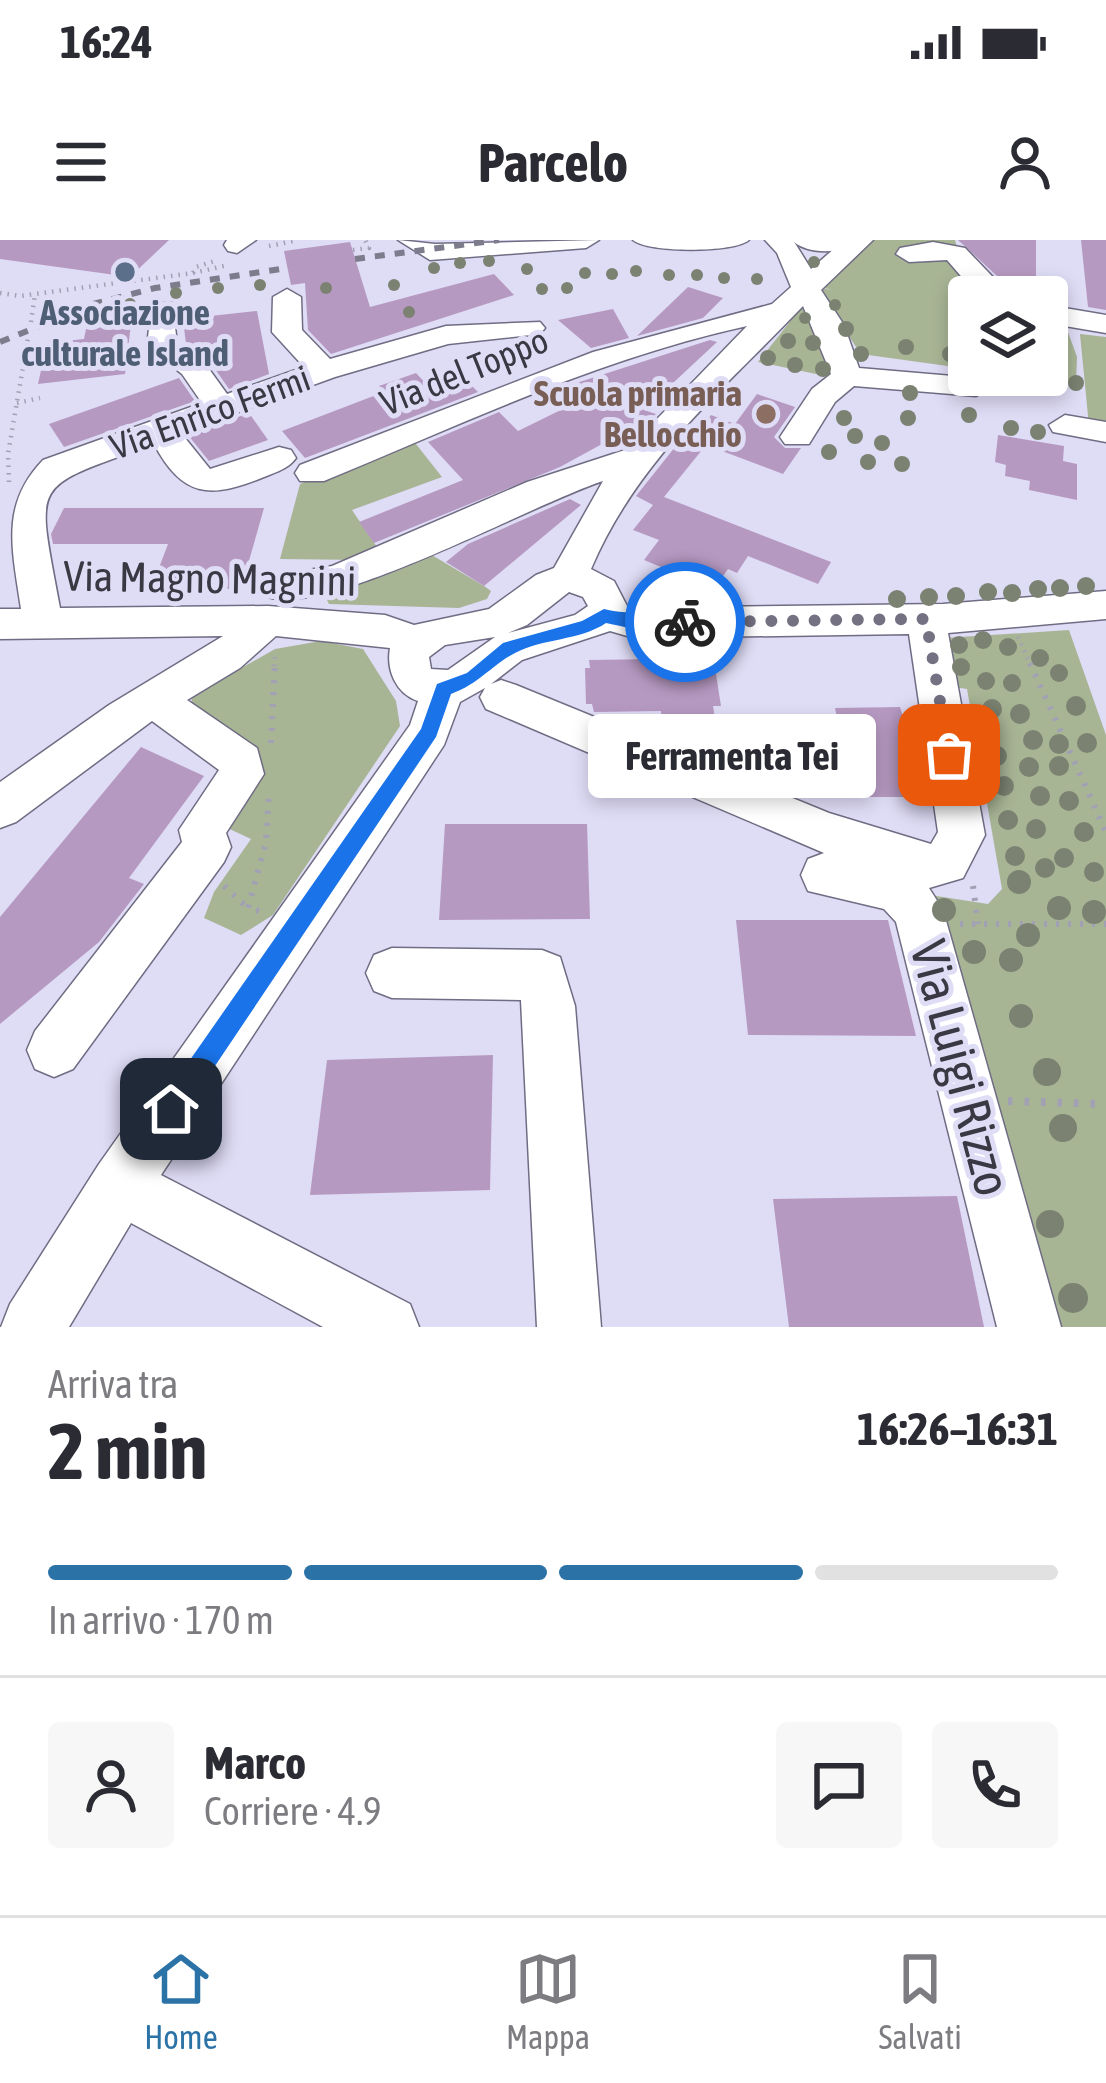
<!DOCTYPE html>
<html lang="it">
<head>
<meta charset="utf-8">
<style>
  body { margin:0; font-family:"Asap Condensed",sans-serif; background:#f7f7f7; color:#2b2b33; height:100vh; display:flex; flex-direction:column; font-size:45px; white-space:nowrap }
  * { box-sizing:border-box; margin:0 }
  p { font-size:39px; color:#7c7c81 }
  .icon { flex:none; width:66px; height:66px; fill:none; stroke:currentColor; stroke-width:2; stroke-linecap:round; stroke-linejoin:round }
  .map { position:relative; height:1087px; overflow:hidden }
  .drawer { display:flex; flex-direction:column; background:#fff; flex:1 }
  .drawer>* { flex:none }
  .controls { position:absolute; left:948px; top:36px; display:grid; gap:24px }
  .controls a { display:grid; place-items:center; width:120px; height:120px; border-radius:12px; background:#fff; box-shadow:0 6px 18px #0003; font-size:60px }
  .pin { position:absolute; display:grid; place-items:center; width:102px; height:102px; color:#fff; margin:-51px; border-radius:24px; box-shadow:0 6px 18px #0006 }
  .courier { position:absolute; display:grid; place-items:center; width:120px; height:120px; margin:-60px; border:9px solid #1a73e8; border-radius:50%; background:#fff; color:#222; box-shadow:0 3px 15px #0007 }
  .bubble { position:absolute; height:84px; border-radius:12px; background:#fff; box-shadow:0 6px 18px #0003; font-size:39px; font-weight:700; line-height:84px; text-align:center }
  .head em { font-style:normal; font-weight:700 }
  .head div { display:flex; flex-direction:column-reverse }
  .head { display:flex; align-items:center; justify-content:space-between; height:204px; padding:0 48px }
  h1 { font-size:78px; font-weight:700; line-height:90px }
  .bar { display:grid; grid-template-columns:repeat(4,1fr); gap:18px 12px; align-content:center; height:144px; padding:0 48px }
  .bar i { height:15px; border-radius:9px; background:#e1e1e2 }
  .bar .active { background:#2b73a7 }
  .bar p { grid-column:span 4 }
  .line { display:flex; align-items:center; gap:30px; padding:0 48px; border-top:3px solid #e1e1e2 }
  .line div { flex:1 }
  .round { display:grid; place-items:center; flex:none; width:126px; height:126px; border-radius:12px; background:#f7f7f7 }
  .status { display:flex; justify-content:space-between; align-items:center; height:84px; padding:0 60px; background:#fff; direction:ltr }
  .status svg { height:33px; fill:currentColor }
  header { display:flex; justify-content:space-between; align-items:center; height:156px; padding:0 48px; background:#fff; font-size:54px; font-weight:700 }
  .dock { display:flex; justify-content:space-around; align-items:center; height:168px; border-top:3px solid #e1e1e2; background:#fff; font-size:33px; color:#7c7c81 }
  .dock a { display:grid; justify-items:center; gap:6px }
  .dock .active { color:#2b73a7 }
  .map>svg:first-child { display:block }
</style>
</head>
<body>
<div class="status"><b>16:24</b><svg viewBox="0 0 49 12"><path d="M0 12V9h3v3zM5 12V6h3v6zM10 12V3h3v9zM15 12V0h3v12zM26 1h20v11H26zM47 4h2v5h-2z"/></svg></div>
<header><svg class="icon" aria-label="menu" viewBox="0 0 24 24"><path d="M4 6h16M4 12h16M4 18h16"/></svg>Parcelo<svg class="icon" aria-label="person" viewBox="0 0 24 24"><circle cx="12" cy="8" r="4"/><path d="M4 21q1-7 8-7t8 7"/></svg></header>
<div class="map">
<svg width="1106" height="1087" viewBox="0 0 1106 1087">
  <rect width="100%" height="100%" fill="#dfdcf6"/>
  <!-- green -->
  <g fill="#a8b595">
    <polygon points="866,0 955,0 958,11 1012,57 969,57 969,129 861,114 815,47 832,50 817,46"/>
    <polygon points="803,65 835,138 758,122"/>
    <polygon points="1047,85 1068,92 1077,117 1076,142 1033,143 996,135 1047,135"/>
    <polygon points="1080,94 1106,97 1106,189 1089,186"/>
    <polygon points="412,199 442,237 352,270 381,313 361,320 280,319 300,244"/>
    <polygon points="425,311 484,346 491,351 487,359 459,368 329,364 327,360"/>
    <polygon points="1069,390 1106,495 1106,1087 1048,1087 930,655 988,664 1002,649 967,449 947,446 944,398"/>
    <path d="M321 401 363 409 396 461 400 486 273 675 241 695 204 678 214 652 251 599 221 585C237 564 269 536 255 509L191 470 192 456 275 409Z"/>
  </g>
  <!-- building -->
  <g fill="#b699c1">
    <polygon points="0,0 169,0 130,37 0,19"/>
    <polygon points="958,0 1036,0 1036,51 1009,47"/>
    <polygon points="1081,0 1106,0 1106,70 1088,67"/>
    <polygon points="350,2 370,67 494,34 514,55 331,114 308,90 305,43 291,45 284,11"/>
    <polygon points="688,47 723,58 703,78 637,96"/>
    <polygon points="613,69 629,98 591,108 558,80"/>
    <polygon points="257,71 269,134 229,149 208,119 186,104 183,79"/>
    <polygon points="131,84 125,134 38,144 47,103 84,99 86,89"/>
    <polygon points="710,100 717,102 644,170 656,174 626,204 613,198 560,227 374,303 359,282 463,240 428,202 499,172 518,191 579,161 564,147"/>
    <polygon points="416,133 433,151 465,139 478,152 305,218 282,191 384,152 379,146"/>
    <polygon points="179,138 195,161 64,207 49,184"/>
    <polygon points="757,154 795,167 774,197 785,208 801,208 783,234 706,205 664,257 831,322 818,344 748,316 737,333 728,329 714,349 644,320 659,300 633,290 653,265 636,256 691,187 699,190 711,175 735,184"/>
    <polygon points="249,173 268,200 209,221 188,195"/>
    <polygon points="998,195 1064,206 1063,221 1077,224 1077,260 1029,250 1030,241 1005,236 1006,225 995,222"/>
    <polygon points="570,259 581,265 484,346 446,322 468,304"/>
    <polygon points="64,268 264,268 241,349 151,349 168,304 53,304 51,294"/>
    <polygon points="706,409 709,428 715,428 721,466 713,466 716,485 662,486 661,471 594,472 592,464 586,464 585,428 590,428 589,420 658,419 657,410"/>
    <polygon points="900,467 921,536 912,536 918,557 865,557 862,544 791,545 789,535 777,535 767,478 837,478 835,468"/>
    <polygon points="141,507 204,536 129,638 144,644 99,702 0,784 0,677"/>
    <polygon points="445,584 587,584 590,679 439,680"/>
    <polygon points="736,680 888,680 916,796 748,795"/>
    <polygon points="493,815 490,950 310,955 327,820"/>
    <polygon points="957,956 984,1087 789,1087 773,959"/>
  </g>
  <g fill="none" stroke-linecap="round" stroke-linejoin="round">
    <!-- minor casing -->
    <g stroke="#6f6c83" stroke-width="3">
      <g id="minor">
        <polygon points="227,0 256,0 237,13 228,11 224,5"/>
        <polygon points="398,0 435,4 599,0 586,8 430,20"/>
        <path d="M633 0H749C735 13 647 13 633 0Z"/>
        <path d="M765 0H793L811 29 844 0H873L821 50 844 85 859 128 976 138 992 147 976 156 854 146 835 162 809 204H785L780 197 812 149 831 134 803 66C724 149 637 220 591 329L614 341 627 366 634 368 943 364 1106 351V379L948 393 985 595 963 638 929 648 943 670 1061 1087H997L896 682 884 669 808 651 801 635 808 619 824 613 486 469 480 457 485 448 460 462 444 505 161 935 410 1064 419 1087H323L131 983 69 1087H1L10 1064 99 924 410 485 418 461C396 454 386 430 390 408L276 396 240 428 187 460 257 508 264 534 226 593 231 607 224 622 73 829 54 837 35 829 27 810 35 791 182 602 179 590 219 530 152 481 16 582 0 588V542L109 465 223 396 0 399V369H21C12 308 0 265 43 220L202 163 182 134 147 106 152 63H172L177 103 204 122 227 154 304 127 272 92 273 57 287 49 301 57 302 90 330 119 446 86 540 82 545 88 540 94 448 104 335 137 181 193 210 229 279 207 291 210 296 218C288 229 276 232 264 237 210 259 183 258 154 204 28 250 36 237 60 368L268 366 385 375 414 385 489 369 536 335 554 328 603 241C530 265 331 376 268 357L263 347 268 337 332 326 527 242 628 209 747 86C600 118 462 184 324 241H300L295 233 300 225 593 112 772 64 791 47 777 13ZM569 352 583 357 588 366 575 375 508 393 527 385ZM610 391 634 398 909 394 938 592 931 604 829 573 516 445 501 440 491 444 522 420ZM495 397 448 430 431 429 429 417 445 405Z"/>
        <polygon points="933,2 965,8 1012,57 979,57 947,20 909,22 896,14 900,8"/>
        <polygon points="1047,65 1106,75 1106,93 1047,83"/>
        <polygon points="1065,175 1106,182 1106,202 1053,192 1049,185"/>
        <polygon points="392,708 542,710 560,717 575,766 601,1087 537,1087 521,760 392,758 374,751 366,733 374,715"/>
      </g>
    </g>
    <!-- major casing -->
    <g stroke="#6f6c83" stroke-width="3">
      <path id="major" d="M792 0H858C844 15 806 15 792 0Z"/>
    </g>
    <!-- path-far2 -->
    <g stroke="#a2a0b4" stroke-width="4.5" stroke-dasharray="1.5 6" stroke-linecap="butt">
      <polyline points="269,6 298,0"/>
      <polyline points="353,10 369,8 365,0"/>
      <polyline points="193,33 224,26"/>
      <polyline points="0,53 20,56 193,33 196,27 218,20"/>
      <polyline points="31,82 35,54"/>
      <polyline points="17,163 40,158"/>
      <polyline points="9,242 8,214 28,98"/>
      <polyline points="1018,397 1031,426"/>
      <polyline points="274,426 275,414"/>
    </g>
    <!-- path-far1 -->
    <g stroke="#a2a0b4" stroke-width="6" stroke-dasharray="3 9" stroke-linecap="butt">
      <polyline points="1030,423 1106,592"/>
      <polyline points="271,503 275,423"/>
      <polyline points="224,646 248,668"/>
      <polyline points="973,646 978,684"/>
      <polyline points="259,671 248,668 266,602 269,552"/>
      <polyline points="960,684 1106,684"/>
    </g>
    <!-- path -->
    <polyline stroke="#a2a0b4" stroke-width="8" stroke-dasharray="4.5 12" stroke-linecap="butt" points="1008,861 1106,864"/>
    <!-- minor -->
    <use href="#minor" fill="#fff" fill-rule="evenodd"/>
    <!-- major -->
    <use href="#major" fill="#fff" fill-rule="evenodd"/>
    <!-- rail -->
    <g stroke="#7d7c8d" stroke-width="6" stroke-dasharray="10 10" stroke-linecap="butt">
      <polyline points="355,19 499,0"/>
      <polyline points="0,102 93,64 155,48 287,28"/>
    </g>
  </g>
  <!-- trees -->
  <g fill="#7b8271">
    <circle cx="489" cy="21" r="6"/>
    <circle cx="814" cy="22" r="6"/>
    <circle cx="460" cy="23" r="6"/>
    <circle cx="434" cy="28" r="6"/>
    <circle cx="527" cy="29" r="6"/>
    <circle cx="636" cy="31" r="6"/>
    <circle cx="585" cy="33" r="6"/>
    <circle cx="612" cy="34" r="6"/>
    <circle cx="669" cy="35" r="6"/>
    <circle cx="697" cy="35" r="6"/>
    <circle cx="724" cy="38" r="6"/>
    <circle cx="757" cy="39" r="6"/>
    <circle cx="260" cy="45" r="6"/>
    <circle cx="394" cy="45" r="6"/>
    <circle cx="218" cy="48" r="6"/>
    <circle cx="326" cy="48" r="6"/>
    <circle cx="567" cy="48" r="6"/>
    <circle cx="542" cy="49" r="6"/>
    <circle cx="176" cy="53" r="6"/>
    <circle cx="130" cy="64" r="6"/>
    <circle cx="835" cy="65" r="6"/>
    <circle cx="409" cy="72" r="6"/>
    <circle cx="805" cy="78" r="6"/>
    <circle cx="846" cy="89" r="8"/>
    <circle cx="788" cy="101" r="8"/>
    <circle cx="813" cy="103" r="8"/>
    <circle cx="906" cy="107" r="8"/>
    <circle cx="861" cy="114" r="8"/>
    <circle cx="950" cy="114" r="8"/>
    <circle cx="768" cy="118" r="8"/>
    <circle cx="795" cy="125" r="8"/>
    <circle cx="823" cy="129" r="8"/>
    <circle cx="1076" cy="143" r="8"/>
    <circle cx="910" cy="153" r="8"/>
    <circle cx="969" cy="175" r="8"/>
    <circle cx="844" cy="178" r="8"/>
    <circle cx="908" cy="178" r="8"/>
    <circle cx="1011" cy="188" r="8"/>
    <circle cx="1038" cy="192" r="8"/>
    <circle cx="855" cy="196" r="8"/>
    <circle cx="882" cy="203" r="8"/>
    <circle cx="829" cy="212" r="8"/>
    <circle cx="868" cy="222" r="8"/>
    <circle cx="902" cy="224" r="8"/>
    <circle cx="1086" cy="346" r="9"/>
    <circle cx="1060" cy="348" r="9"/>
    <circle cx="1038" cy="349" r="9"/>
    <circle cx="988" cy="352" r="9"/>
    <circle cx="1012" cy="353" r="9"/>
    <circle cx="956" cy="356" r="9"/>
    <circle cx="929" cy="357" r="9"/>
    <circle cx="897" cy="359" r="9"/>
    <circle cx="983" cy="400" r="9"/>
    <circle cx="959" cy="405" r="9"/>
    <circle cx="1008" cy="407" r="9"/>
    <circle cx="1040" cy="418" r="9"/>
    <circle cx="961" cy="427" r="9"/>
    <circle cx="1059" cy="433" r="9"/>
    <circle cx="986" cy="441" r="9"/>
    <circle cx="1012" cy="443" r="9"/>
    <circle cx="1076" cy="466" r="10"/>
    <circle cx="992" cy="469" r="10"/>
    <circle cx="1020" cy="474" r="10"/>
    <circle cx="1033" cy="500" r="10"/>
    <circle cx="1087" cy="503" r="10"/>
    <circle cx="1059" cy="504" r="10"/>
    <circle cx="997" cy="516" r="10"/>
    <circle cx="1059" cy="526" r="10"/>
    <circle cx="1029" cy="527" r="10"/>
    <circle cx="1004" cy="546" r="10"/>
    <circle cx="1040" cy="556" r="10"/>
    <circle cx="1069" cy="561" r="10"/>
    <circle cx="1008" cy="580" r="10"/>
    <circle cx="1036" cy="589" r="10"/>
    <circle cx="1084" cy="592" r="10"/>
    <circle cx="1015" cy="616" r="10"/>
    <circle cx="1064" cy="618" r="10"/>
    <circle cx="1045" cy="628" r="10"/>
    <circle cx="1094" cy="632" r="10"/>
    <circle cx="1019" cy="642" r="12"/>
    <circle cx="1059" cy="668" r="12"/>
    <circle cx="944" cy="670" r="12"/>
    <circle cx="1094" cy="672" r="12"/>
    <circle cx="1028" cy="695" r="12"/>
    <circle cx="974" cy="712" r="12"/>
    <circle cx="1011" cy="720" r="12"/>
    <circle cx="1021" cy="776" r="12"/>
    <circle cx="1047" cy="832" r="14"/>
    <circle cx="1063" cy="888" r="14"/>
    <circle cx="1050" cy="984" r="14"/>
    <circle cx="1073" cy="1058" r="15"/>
  </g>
  <!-- route -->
  <path fill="#1a73e8" d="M604 369C625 375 683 373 694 382 674 399 630 388 606 383 579 401 543 398 515 413 490 426 482 442 451 454L436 497 180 878H162V860L421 489 437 444 467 433 503 403 582 381Z"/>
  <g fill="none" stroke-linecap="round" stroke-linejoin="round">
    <!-- done -->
    <polyline stroke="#737182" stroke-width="12" stroke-dasharray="0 21.6" points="685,382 926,379 949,515"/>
  </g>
  <!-- markers -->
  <circle fill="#5c6f8a" stroke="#dfdcf6" stroke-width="4.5" cx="125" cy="32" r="12"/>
  <circle fill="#8d6e63" stroke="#dfdcf6" stroke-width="4.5" cx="766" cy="174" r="12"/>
  <g text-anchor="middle" stroke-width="10" stroke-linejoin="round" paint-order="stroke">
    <!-- far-service labels -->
    <g font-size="36" font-weight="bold" fill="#4e5e75" stroke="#dfdcf6">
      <text x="125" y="85">Associazione<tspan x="125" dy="41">culturale Island</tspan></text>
    </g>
    <!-- far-street labels -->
    <g font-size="36" fill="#393843" stroke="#dfdcf6">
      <text transform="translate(464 131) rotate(-22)" y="13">Via del Toppo</text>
      <text transform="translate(210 172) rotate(-20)" y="13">Via Enrico Fermi</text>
    </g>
    <!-- far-education labels -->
    <g font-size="36" font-weight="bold" fill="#785e54" stroke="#dfdcf6" text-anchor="end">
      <text x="742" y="166">Scuola primaria<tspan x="742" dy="41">Bellocchio</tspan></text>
    </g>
    <!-- street labels -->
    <g font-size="42" fill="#393843" stroke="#dfdcf6">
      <text transform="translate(210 338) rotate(1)" y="15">Via Magno Magnini</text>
    </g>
    <!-- near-street labels -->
    <g font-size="51" fill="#393843" stroke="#dfdcf6">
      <text transform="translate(961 828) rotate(75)" y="18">Via Luigi Rizzo</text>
    </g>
  </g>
</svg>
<div class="controls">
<a><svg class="icon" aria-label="layers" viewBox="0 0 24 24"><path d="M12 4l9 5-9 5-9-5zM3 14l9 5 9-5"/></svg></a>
</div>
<div class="pin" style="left:949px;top:515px;background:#ea580c"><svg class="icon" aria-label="bag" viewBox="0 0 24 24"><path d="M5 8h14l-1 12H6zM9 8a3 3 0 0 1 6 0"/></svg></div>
<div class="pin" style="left:171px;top:869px;background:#1f2937"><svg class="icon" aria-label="home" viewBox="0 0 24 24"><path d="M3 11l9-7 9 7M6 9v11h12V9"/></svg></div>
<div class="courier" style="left:685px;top:382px"><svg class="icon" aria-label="bike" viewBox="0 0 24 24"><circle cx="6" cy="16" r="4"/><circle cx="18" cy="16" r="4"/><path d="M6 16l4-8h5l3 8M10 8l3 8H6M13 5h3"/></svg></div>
<div class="bubble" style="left:588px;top:474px;width:288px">Ferramenta Tei</div>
</div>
<section class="drawer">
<div class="head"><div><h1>2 min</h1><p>Arriva tra</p></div><em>16:26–16:31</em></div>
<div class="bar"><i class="active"></i><i class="active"></i><i class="active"></i><i></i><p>In arrivo · 170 m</p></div>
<div class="line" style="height:216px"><a class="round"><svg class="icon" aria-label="person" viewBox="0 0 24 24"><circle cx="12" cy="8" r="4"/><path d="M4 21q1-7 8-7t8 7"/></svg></a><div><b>Marco</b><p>Corriere · 4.9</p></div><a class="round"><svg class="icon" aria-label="chat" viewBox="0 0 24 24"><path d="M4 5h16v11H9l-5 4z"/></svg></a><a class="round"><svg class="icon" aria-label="phone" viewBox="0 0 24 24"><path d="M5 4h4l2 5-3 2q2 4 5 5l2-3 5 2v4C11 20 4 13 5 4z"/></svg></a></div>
</section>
<nav class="dock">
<a class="active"><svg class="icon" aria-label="home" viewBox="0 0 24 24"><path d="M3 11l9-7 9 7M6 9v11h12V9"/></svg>Home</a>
<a><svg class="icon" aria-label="map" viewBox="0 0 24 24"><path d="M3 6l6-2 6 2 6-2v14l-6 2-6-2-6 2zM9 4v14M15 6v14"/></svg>Mappa</a>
<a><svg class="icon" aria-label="saved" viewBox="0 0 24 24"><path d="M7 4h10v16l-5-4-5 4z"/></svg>Salvati</a>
</nav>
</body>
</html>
